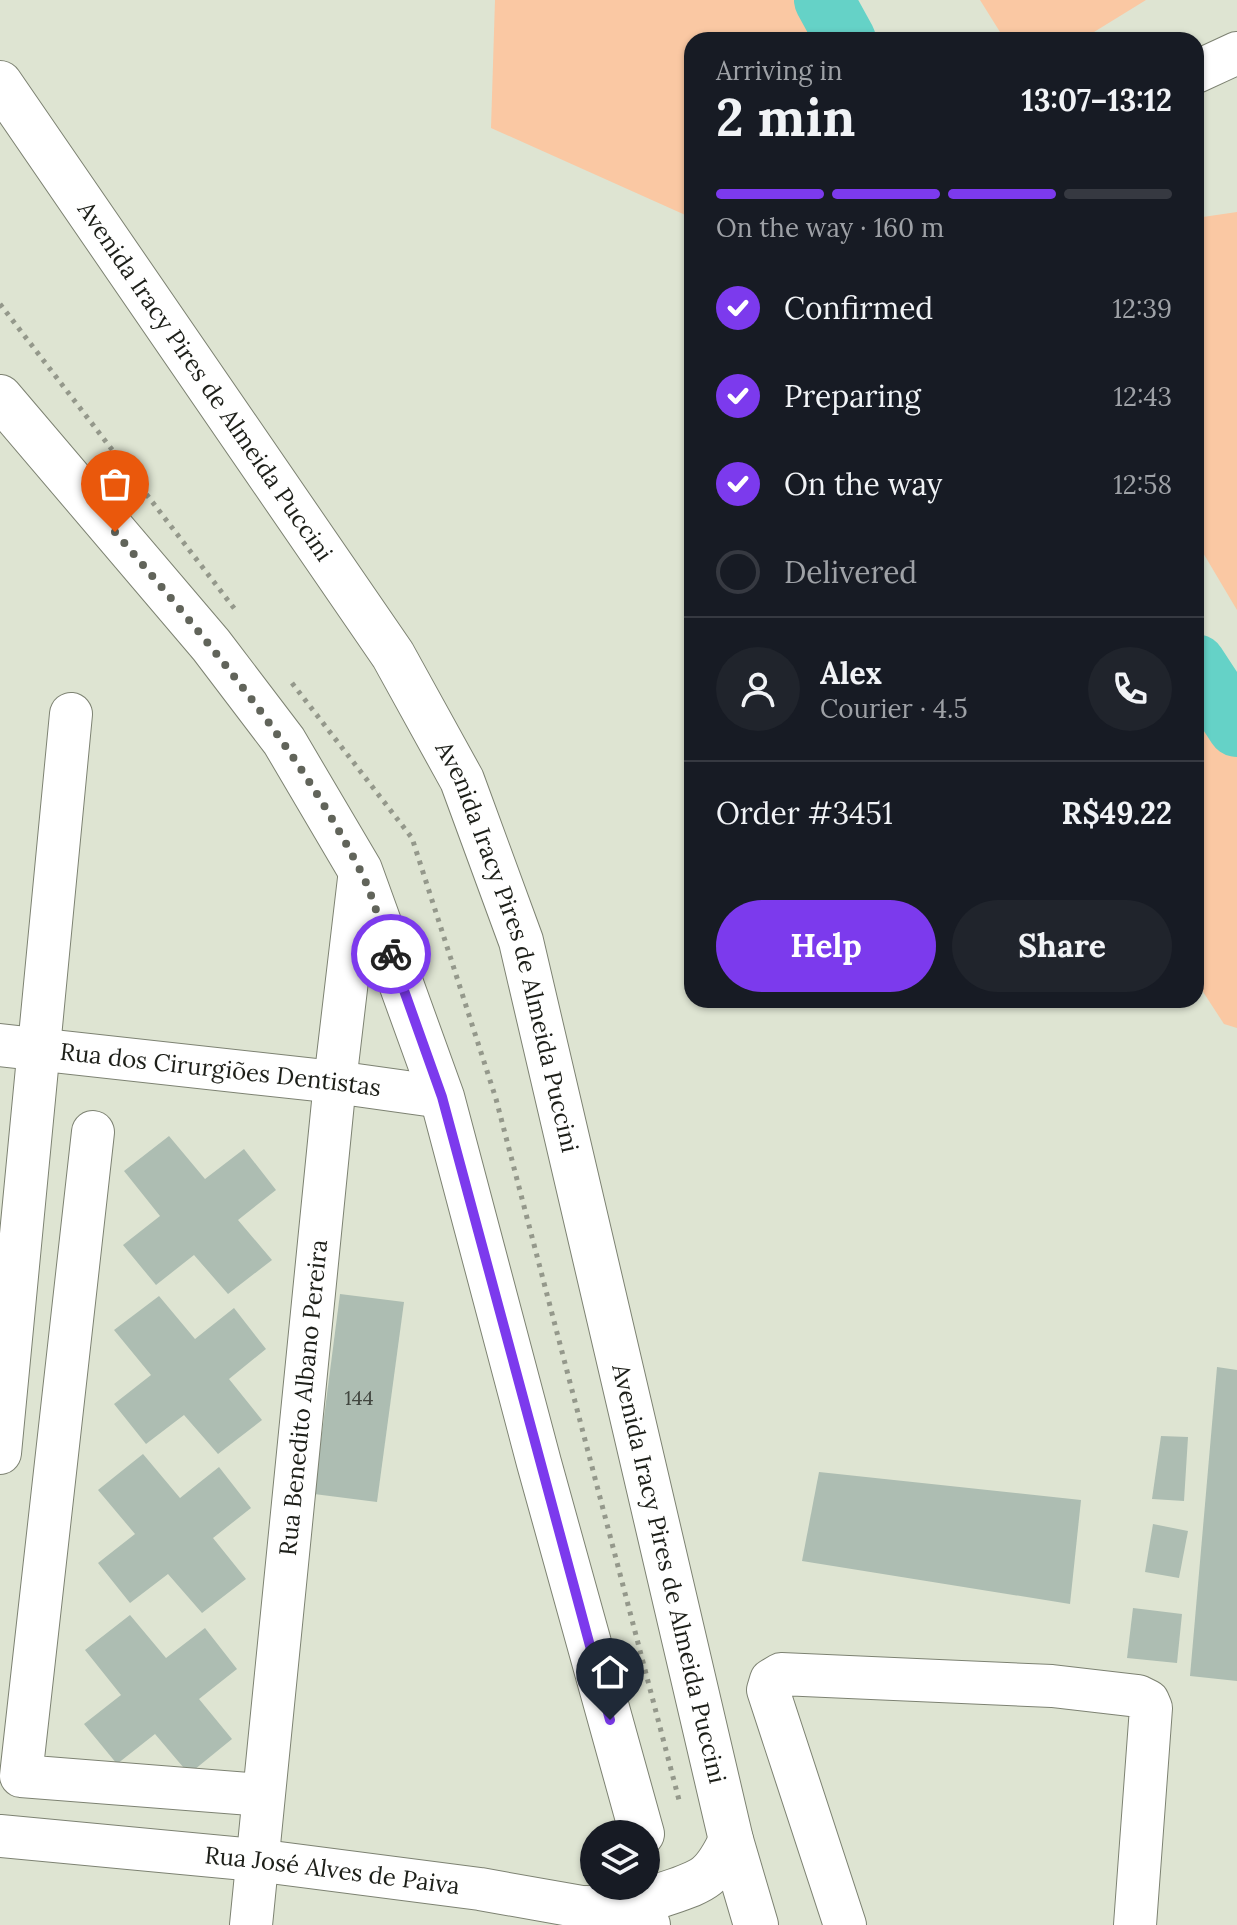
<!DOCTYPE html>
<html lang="en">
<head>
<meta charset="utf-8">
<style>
  body { margin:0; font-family:Lora,serif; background:#20242c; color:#f1f3f6; height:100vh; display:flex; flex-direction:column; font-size:30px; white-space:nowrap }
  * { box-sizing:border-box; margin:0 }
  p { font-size:26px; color:#9ea1a6 }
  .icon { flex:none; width:44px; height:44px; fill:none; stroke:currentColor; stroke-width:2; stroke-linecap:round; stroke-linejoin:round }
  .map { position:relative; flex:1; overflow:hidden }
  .side { position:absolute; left:684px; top:32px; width:520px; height:976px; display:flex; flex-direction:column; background:#171b24; border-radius:24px; box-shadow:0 2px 6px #0004 }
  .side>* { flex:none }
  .tools { position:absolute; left:580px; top:1820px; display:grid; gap:16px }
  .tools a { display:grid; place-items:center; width:80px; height:80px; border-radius:50%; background:#171b24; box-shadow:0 2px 6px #0004; font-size:40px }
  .pin { position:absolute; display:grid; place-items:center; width:68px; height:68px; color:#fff; margin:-82px -34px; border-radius:50% 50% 50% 0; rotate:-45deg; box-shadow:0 0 8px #0007 }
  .pin .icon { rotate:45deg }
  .courier { position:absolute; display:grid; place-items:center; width:80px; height:80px; margin:-40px; border:6px solid #7c3aed; border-radius:50%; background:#fff; color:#222; box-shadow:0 2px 10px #0007 }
  .headline em { font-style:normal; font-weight:700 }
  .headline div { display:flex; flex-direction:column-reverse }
  .headline { display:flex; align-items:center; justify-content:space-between; height:136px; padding:0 32px }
  h1 { font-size:52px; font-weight:700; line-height:60px }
  .bar { display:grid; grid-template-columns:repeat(4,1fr); gap:12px 8px; align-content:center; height:96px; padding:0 32px }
  .bar i { height:10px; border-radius:6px; background:#363941 }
  .bar .active { background:#7c3aed }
  .bar p { grid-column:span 4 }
  .line { display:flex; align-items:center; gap:20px; padding:0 32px; border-top:2px solid #363941 }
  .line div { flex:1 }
  .round { display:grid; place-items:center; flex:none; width:84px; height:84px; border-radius:42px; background:#20242c }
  ol { padding:0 32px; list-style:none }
  li { display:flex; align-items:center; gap:24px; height:88px }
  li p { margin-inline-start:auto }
  li .icon { padding:8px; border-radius:50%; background:#7c3aed; color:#fff; stroke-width:4 }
  li:last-child { color:#9ea1a6 }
  li i { width:44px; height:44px; border:4px solid #363941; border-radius:50% }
  .primary-button { display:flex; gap:16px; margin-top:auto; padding:16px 32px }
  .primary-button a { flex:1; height:92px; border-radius:48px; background:#7c3aed; color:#fff; font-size:32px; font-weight:700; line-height:92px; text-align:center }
  .primary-button a+a { background:#20242c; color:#f1f3f6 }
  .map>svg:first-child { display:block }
</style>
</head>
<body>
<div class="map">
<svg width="1237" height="1925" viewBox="0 0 1237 1925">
  <rect width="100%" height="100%" fill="#dee4d2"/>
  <!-- green -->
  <g fill="#fac8a3">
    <polygon points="495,0 825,0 847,40 692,40 692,218 491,128"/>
    <polygon points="980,0 1146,0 1081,40 1005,40"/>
    <polygon points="1237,212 1237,610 1196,541 1196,218"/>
    <polygon points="1196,664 1237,727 1237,1028 1224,1024 1196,981"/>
  </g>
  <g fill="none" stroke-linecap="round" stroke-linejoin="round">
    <!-- river -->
    <g stroke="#65d2c7" stroke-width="60">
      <polyline points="824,0 846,40"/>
      <polyline points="1196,664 1237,727"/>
    </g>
  </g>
  <!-- building -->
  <g fill="#adbdb2">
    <polygon points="169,1136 205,1179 244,1149 276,1190 238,1220 272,1260 228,1294 194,1255 156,1285 123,1245 160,1216 124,1171"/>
    <polygon points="340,1294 404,1302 377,1502 314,1494"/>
    <polygon points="159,1296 195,1339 234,1308 266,1349 229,1379 262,1420 218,1454 184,1415 146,1444 114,1404 151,1375 114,1330"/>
    <polygon points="1217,1367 1237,1370 1237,1681 1190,1676"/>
    <polygon points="1161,1436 1188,1437 1184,1501 1152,1499"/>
    <polygon points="143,1454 180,1498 219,1467 251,1508 213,1538 246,1579 202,1613 168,1574 130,1603 98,1563 135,1534 98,1490"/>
    <polygon points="819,1472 1081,1500 1070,1604 802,1561"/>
    <polygon points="1153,1524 1188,1531 1179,1578 1145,1572"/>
    <polygon points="1133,1608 1182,1614 1177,1663 1127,1658"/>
    <polygon points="130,1615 166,1658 205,1628 237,1669 199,1699 232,1739 189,1774 155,1734 117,1764 84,1724 121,1695 85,1650"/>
  </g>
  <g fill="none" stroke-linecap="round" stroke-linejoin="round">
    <!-- minor casing -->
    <g stroke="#7d8272" stroke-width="44">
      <g id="minor">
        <polyline points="1196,72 1237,53"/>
        <path id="s1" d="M0 1045 335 1082 442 1097"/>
        <polyline points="93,1132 21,1776 262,1795"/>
        <polyline points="0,1453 71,714"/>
        <path id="s2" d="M0 1836 256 1860 480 1889 587 1908 622 1902"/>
        <path id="s3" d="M251 1925 335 1082 360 870"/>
        <polyline points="845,1925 768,1690 771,1680 781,1674 1052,1686 1138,1696 1148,1701 1151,1708 1135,1925"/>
      </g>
    </g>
    <!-- major casing -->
    <g stroke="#7d8272" stroke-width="46">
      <g id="major">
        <path id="s4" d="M0 83 393 655 462 780 521 941 731 1840 756 1925"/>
        <polyline points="0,397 211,645 284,741 360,870 442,1097 539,1463 642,1834"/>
        <path d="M662 1895C703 1881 712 1880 731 1840"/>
        <polyline points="587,1908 638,1919 648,1925"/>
      </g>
    </g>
    <!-- path -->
    <g stroke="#94988b" stroke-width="5" stroke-dasharray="4 6" stroke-linecap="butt">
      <polyline points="0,304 237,612"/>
      <polyline points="292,683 412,838 496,1099 679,1800"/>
    </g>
    <!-- minor -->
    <use href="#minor" stroke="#fff" stroke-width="42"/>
    <!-- major -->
    <use href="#major" stroke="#fff" stroke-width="44"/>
  </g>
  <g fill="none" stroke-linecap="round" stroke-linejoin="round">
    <!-- done -->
    <path stroke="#61645a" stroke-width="8" stroke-dasharray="0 14.4" d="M115 532C205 638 295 743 359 868 373 894 380 926 391 954"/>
    <!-- route -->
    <polyline stroke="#7c3aed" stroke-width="10" points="391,954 442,1097 610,1720"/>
  </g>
  <g text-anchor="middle" stroke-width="7" stroke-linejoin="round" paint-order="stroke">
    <!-- number labels -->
    <g font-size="20" fill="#41463f">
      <text x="359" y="1405">144</text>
    </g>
    <!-- street labels -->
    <g font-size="24" fill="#1d1f19" stroke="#fff">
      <text dy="8" stroke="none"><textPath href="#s4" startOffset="362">Avenida Iracy Pires de Almeida Puccini</textPath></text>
      <text dy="8" stroke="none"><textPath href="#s4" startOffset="1010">Avenida Iracy Pires de Almeida Puccini</textPath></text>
      <text dy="8" stroke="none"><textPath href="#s1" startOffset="222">Rua dos Cirurgiões Dentistas</textPath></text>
      <text dy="8" stroke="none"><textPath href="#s3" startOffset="530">Rua Benedito Albano Pereira</textPath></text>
      <text dy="8" stroke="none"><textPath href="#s4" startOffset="1658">Avenida Iracy Pires de Almeida Puccini</textPath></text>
      <text dy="8" stroke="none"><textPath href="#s2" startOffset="334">Rua José Alves de Paiva</textPath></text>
    </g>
  </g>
</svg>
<div class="tools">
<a><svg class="icon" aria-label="layers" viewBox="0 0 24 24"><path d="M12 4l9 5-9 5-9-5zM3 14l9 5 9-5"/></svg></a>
</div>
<div class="pin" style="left:115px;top:532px;background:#ea580c"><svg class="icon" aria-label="bag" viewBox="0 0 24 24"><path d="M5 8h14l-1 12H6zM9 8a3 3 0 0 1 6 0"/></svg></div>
<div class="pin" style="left:610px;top:1720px;background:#1f2937"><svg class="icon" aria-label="home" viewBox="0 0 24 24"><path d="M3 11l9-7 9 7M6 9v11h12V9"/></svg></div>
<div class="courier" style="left:391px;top:954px"><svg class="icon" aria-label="bike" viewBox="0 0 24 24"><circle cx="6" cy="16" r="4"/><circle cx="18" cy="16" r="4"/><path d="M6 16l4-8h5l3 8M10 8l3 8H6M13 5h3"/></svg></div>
<section class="side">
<div class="headline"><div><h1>2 min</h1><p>Arriving in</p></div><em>13:07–13:12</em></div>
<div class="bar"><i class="active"></i><i class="active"></i><i class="active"></i><i></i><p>On the way · 160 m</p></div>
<ol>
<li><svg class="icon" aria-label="check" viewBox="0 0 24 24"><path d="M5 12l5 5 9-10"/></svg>Confirmed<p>12:39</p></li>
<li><svg class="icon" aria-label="check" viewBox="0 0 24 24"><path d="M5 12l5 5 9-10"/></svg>Preparing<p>12:43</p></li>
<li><svg class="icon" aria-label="check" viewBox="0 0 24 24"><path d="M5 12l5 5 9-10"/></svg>On the way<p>12:58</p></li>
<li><i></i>Delivered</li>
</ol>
<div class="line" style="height:144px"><a class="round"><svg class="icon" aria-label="person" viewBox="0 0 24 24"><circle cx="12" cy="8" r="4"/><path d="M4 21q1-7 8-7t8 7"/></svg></a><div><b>Alex</b><p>Courier · 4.5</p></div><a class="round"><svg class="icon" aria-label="phone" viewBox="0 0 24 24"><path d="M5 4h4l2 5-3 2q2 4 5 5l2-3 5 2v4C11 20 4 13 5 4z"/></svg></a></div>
<div class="line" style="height:104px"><div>Order #3451</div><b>R$49.22</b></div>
<div class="primary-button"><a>Help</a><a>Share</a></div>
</section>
</div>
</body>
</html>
